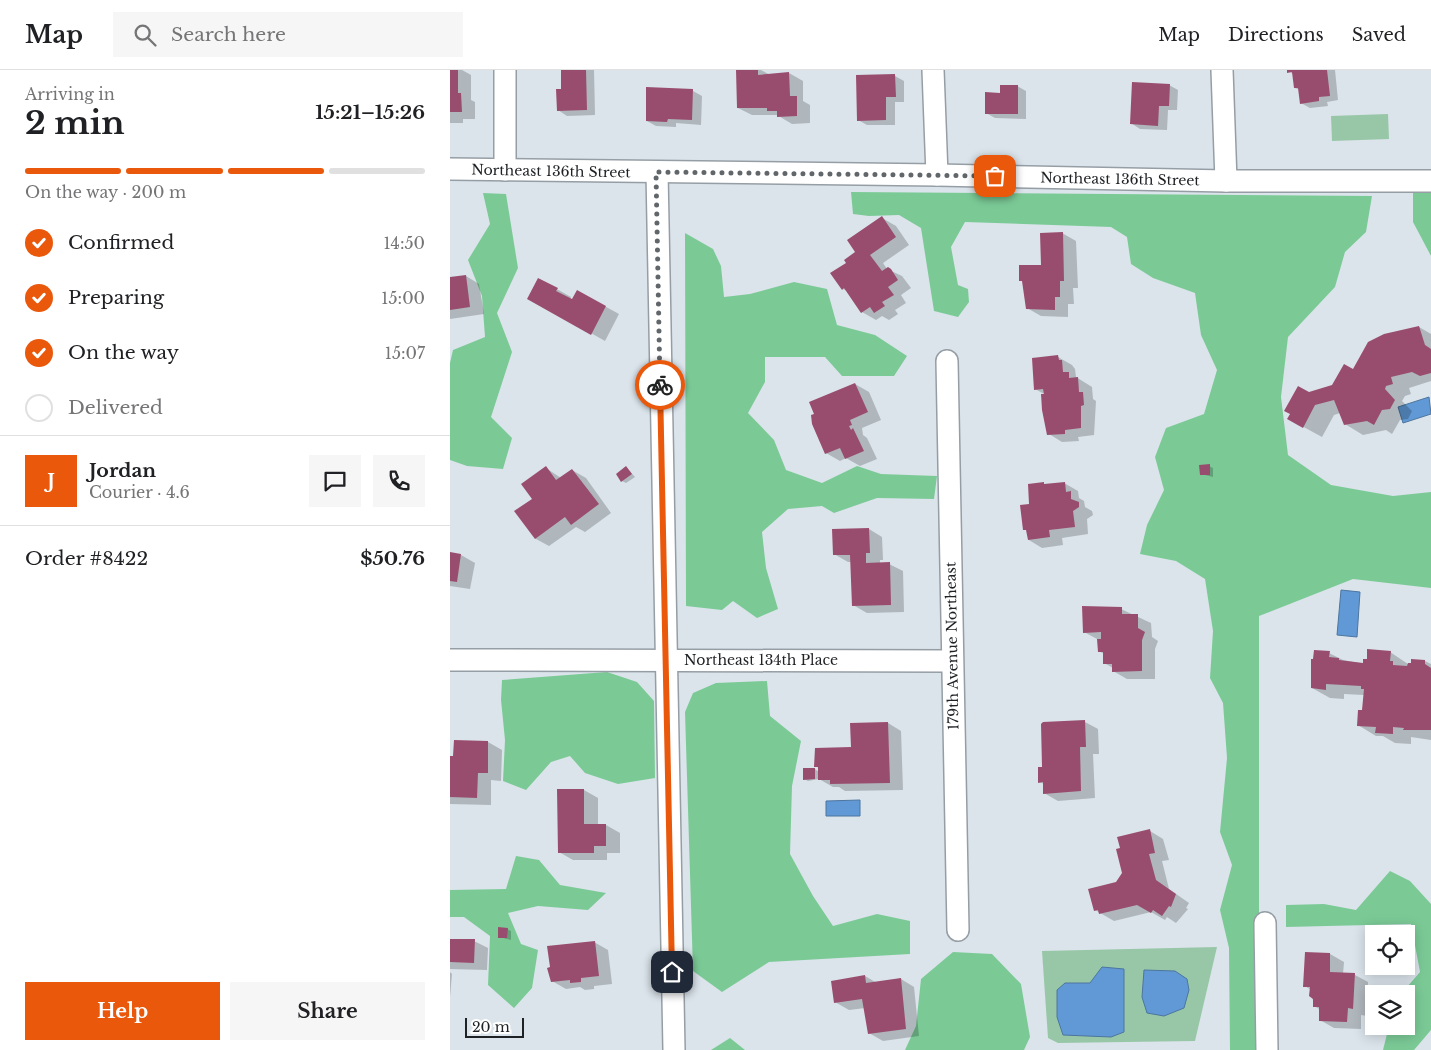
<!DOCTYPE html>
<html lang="en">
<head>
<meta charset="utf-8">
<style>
  body { margin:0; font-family:"Libre Baskerville",serif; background:#f6f6f6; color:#202124; height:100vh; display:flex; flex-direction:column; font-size:19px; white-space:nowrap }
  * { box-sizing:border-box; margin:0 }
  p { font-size:16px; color:#757577 }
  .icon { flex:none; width:28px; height:28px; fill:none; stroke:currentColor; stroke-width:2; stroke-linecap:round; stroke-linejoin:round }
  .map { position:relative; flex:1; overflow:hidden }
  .sheet { display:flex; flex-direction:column; background:#fff; width:450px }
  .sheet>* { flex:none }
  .controls { position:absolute; left:915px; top:855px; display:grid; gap:10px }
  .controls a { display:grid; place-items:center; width:50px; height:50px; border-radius:0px; background:#fff; box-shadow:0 2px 12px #0003; font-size:25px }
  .scale { position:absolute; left:15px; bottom:12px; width:59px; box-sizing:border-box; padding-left:5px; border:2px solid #1f2225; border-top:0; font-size:14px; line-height:18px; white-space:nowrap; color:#1f2225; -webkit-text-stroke:4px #fff; paint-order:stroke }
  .pin { position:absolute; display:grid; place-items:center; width:42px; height:42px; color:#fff; margin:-21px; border-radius:10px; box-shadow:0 2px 8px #0006 }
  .courier { position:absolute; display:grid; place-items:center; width:50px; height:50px; margin:-25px; border:4px solid #ea580c; border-radius:50%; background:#fff; color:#222; box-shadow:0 1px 6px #0007 }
  .headline em { font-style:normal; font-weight:700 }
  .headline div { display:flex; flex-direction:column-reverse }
  .headline { display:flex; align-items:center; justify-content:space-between; height:85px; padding:0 25px }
  h1 { font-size:32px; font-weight:700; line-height:38px }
  .bar { display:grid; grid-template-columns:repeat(4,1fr); gap:8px 5px; align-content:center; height:60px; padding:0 25px }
  .bar i { height:6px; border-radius:4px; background:#e0e0e0 }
  .bar .selected { background:#ea580c }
  .bar p { grid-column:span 4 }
  .line { display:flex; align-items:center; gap:12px; padding:0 25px; border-top:1px solid #e0e0e0 }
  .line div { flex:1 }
  .round { display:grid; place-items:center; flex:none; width:52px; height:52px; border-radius:0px; background:#f6f6f6 }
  ol { padding:0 25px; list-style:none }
  li { display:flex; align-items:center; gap:15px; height:55px }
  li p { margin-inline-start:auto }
  li .icon { padding:5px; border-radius:50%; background:#ea580c; color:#fff; stroke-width:4 }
  li:last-child { color:#757577 }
  li i { width:28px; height:28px; border:2px solid #e0e0e0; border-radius:50% }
  .primary-button { display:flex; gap:10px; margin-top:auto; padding:10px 25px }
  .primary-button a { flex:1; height:58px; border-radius:0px; background:#ea580c; color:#fff; font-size:20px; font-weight:700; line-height:58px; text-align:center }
  .primary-button a+a { background:#f6f6f6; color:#202124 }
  header { display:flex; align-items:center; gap:30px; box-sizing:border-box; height:70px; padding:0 25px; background:#fff; border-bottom:1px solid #e0e0e0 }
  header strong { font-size:24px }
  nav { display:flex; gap:28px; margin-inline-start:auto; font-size:18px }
  .search { width:350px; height:45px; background:#f6f6f6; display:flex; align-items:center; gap:12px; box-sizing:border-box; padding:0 18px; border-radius:0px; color:#757577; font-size:19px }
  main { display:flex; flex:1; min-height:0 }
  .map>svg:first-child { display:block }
</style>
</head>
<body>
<header>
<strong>Map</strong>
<div class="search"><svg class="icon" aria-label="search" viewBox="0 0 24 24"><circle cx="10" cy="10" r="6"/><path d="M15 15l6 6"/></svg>Search here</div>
<nav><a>Map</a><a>Directions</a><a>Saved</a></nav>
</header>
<main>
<section class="sheet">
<div class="headline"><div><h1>2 min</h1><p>Arriving in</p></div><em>15:21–15:26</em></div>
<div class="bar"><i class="selected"></i><i class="selected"></i><i class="selected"></i><i></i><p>On the way · 200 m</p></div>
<ol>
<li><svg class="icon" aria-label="check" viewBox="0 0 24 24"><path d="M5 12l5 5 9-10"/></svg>Confirmed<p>14:50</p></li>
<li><svg class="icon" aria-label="check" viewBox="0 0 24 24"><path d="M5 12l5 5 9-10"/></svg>Preparing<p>15:00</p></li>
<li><svg class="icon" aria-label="check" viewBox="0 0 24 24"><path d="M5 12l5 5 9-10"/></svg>On the way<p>15:07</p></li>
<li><i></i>Delivered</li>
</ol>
<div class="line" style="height:90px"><b class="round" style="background:#ea580c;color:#fff">J</b><div><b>Jordan</b><p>Courier · 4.6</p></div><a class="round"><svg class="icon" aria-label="chat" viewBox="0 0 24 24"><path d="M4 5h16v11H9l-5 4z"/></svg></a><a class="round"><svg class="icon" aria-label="phone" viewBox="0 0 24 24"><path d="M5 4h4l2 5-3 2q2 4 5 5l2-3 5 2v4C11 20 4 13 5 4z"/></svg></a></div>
<div class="line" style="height:65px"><div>Order #8422</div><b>$50.76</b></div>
<div class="primary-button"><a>Help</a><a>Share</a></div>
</section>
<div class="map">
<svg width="981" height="980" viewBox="0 0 981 980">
  <rect width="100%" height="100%" fill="#dbe4eb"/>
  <!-- green -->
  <g fill="#98c7a7">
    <polygon points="938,44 939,69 882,71 881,46"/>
    <polygon points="767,877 745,971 608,973 598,968 592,881"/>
  </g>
  <!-- forest -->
  <g fill="#7bca96">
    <polygon points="401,122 922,126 916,162 895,182 885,217 838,267 831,327 838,385 881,415 943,426 981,422 981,518 903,509 809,546 809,875 807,980 780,980 779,878 770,840 782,795 770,762 777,688 773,633 760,608 763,561 755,509 726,491 690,484 697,455 714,420 705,387 716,358 754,344 767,300 751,265 745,223 703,208 681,194 677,167 661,157 515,152 501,177 508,215 518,219 519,232 508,247 484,241 471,158 449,145 419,146 403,144"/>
    <polygon points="963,122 981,123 981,186 963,152"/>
    <polygon points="33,123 56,124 68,198 47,243 62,282 41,347 62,368 53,399 17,396 0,390 0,293 3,280 35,267 32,226 18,190 40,154"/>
    <polygon points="235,163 263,179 271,196 274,227 300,224 344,212 377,219 387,255 425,265 457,286 444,306 392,306 375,287 315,287 315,312 298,343 324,370 336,400 372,413 407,396 431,404 487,406 484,429 427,428 384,443 372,436 338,439 312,462 316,498 328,539 307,548 283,531 272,540 236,536"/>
    <polygon points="157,602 187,612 204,631 205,708 168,714 135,703 120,686 101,692 76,720 53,711 55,670 51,630 52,610"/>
    <polygon points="317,611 320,646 351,671 342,716 340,784 363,826 383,856 427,844 460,851 460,884 319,892 272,922 243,901 235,642 243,623 266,613"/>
    <polygon points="66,786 89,790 110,815 156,823 138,840 88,836 58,843 71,874 88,880 82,918 64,938 38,915 40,866 14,847 0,847 0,820 56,819"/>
    <polygon points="940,801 960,811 981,834 981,960 964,980 933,980 939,956 956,956 956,924 951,924 970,902 961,854 836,857 836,835 874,834 906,840"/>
    <polygon points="503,882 542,884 571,914 580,967 574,980 455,980 466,956 471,909"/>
    <polygon points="280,968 295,980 261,980"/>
  </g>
  <!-- water -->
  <g fill="#6099d5" stroke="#4c75a0">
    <polygon points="979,327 981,344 953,353 948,337"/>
    <polygon points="891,520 910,522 907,567 887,565"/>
    <polygon points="410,730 410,746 376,746 376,731"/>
    <polygon points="652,897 674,899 674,962 661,967 613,965 607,947 607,920 615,913 640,913"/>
    <polygon points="694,900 725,901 737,909 739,920 734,938 714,946 697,943 692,927"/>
  </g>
  <!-- shadow -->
  <g fill="#0003">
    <polygon points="0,0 12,0 21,5 21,30 25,32 25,49 13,49 13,53 0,53"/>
    <polygon points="112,0 144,0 145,45 117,46 108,40 113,20"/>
    <polygon points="287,0 311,0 320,5 339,3 353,11 353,31 360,35 360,53 342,54 327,45 302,45 288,38"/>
    <polygon points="838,0 885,0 888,30 877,32 878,36 860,38 851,33 850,20 845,18 844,5"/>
    <polygon points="445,6 454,11 454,32 445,32 445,55 417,55 408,50"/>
    <polygon points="719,15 728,20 727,40 718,40 717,60 690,59 681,53"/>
    <polygon points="567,16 576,21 576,49 545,48 536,43 551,24"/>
    <polygon points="198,18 243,21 252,26 251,55 226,53 226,57 206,56 197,51"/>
    <polygon points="432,148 446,156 459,175 433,193 437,199 452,206 461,218 451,225 456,233 445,240 448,244 439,250 432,246 426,250 412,242 399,222 393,219 397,193"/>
    <polygon points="612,163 626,171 628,218 623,218 624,234 618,234 618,247 591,246 577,238 573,212 571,210 592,196"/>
    <polygon points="16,206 29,214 34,244 0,249 0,208"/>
    <polygon points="89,209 121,227 120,229 122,231 127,221 169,244 155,271 79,228"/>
    <polygon points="969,257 981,264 981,311 959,318 961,324 955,326 952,331 962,341 958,349 950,350 942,364 936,360 913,365 895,354 890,343 884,345 872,367 839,349 859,323 883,316"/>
    <polygon points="608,287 622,295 625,299 626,307 642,317 643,329 646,331 644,365 628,367 629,371 612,372 599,364 596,325 585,319"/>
    <polygon points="405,314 419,322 431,350 412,358 413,365 417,368 427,389 410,396 396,388 390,391 376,383"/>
    <polygon points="759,396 763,398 763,407 751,404"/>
    <polygon points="96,398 111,408 122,400 136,408 161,443 135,462 126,457 99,476 86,469 66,442 84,429"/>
    <polygon points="177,398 185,407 176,413 172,411"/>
    <polygon points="614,413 628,421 629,428 634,431 635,437 642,441 643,445 637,449 638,464 612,468 613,475 592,478 579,470 581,436"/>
    <polygon points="419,459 432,467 433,490 430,490 430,494 439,494 453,501 454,542 417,543 403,535 402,492 398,492 384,484"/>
    <polygon points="0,483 11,485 25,493 20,519 0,516"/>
    <polygon points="671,539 701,553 702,567 708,571 705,579 705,609 677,609 663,601 663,598 654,593 654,584 649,581 649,570 634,562"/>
    <polygon points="940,582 958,594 975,591 981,594 981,670 961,667 961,674 945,673 933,666 926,666 908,655 913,642 914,625 894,624 894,629 880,628 862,618 879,583 893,590 914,594"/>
    <polygon points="635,652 648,659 649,684 643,684 645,728 608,731 594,723 594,714 589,712 593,698"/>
    <polygon points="438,653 451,661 453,720 395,721 389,717 383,717 369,709 358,711 354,709 365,699 369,702 369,698 365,696 402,678"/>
    <polygon points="38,672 52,680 51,711 41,710 41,735 0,734 0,687 4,687"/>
    <polygon points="134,720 148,728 148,755 156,755 170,763 170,783 157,783 157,790 123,790 109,782"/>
    <polygon points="700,761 713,769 719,790 712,791 719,819 739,833 736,838 738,839 726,853 717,847 715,850 701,842 664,851 645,840 667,813"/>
    <polygon points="57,859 61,861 61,870 49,867"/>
    <polygon points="0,871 24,871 38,878 37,900 0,899"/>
    <polygon points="144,872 158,880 162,914 144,916 144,919 135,920 130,917 116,919 102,911"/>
    <polygon points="856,883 880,884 894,892 893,904 905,905 918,912 917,946 911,945 911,959 884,958 870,950 871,940 864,936 861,920 855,916"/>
    <polygon points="0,902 2,904 0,927"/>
    <polygon points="415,906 427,913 451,909 464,917 469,966 433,971 419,963 415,938 399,940 385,932"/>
  </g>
  <!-- building -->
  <g fill="#994d6e">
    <polygon points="0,0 8,0 8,23 11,23 12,42 0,42"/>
    <polygon points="111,0 136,0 137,40 107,41 106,19 111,19"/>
    <polygon points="286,0 308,0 308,5 339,2 340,26 347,26 347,46 327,47 327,41 317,41 317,38 287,38"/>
    <polygon points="837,0 877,0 880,26 869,27 869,31 850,34 848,18 844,18 842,2 837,3"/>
    <polygon points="445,4 446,27 436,27 436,50 407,51 406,5"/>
    <polygon points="682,12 720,14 719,36 709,36 708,56 680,54"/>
    <polygon points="550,15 568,15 568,44 535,44 535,22 550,23"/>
    <polygon points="196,17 243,19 242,50 218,49 217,52 196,51"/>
    <polygon points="432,146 446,167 420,185 432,201 438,197 441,199 448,210 438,217 444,225 432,232 435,236 424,243 420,237 411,243 394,218 392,220 380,203 396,193 394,190 405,182 397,170"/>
    <polygon points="613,162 614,211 610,211 610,227 605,227 605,240 576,239 572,211 569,211 569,195 591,195 590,163"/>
    <polygon points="16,205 20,237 0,240 0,207"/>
    <polygon points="88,208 108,218 106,221 122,229 127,220 156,236 141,265 77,229"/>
    <polygon points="969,256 975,275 981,279 981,303 970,306 962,302 941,307 943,314 936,316 935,319 945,330 940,339 932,340 924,355 917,351 894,355 884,330 865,335 853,358 837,349 840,344 834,341 848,316 859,322 882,315 894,294 903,299 918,272 934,264"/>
    <polygon points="608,285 609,290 612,290 613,302 619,302 619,308 628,307 629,322 633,322 634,335 631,336 631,358 615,360 615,364 597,365 592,340 591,324 594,324 593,319 584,320 582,288"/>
    <polygon points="405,313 418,342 400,350 402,355 399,356 401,360 403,358 414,381 395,389 390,378 375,384 362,354 361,345 364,344 359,332"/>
    <polygon points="760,394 760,405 750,405 749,395"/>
    <polygon points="96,396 106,410 122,399 149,434 121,455 115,447 85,469 64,441 82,429 71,414"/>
    <polygon points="176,396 182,404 171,412 166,404"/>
    <polygon points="594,412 594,414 615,412 616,422 621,421 621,429 629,432 629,437 623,441 625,457 599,460 600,467 578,470 576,460 573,460 570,435 579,434 578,414"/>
    <polygon points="419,458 420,483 416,483 416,493 440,492 441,535 402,536 400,485 383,485 382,459"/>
    <polygon points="0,482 11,484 7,512 0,511"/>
    <polygon points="632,536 672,537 672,544 688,544 688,558 695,562 692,570 692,601 662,602 662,594 653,594 653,582 648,582 647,569 651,569 651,562 633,563"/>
    <polygon points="917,579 941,581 940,591 943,591 943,595 957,596 958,593 961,593 961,589 975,590 975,594 981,598 981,660 953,660 954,658 943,657 943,664 925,663 926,657 907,656 908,640 912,640 914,619 911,619 911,616 876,614 876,620 861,618 861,589 863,589 864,580 880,581 879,587 889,588 889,590 913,593 913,589 917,589"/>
    <polygon points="635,650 636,677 630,677 631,721 593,724 593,712 588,713 588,697 592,697 591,654 593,652"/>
    <polygon points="438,652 440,713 380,714 380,710 368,710 368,697 364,697 365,678 401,677 400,653"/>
    <polygon points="4,670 38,671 38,703 28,703 27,728 0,727 0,686 3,686"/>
    <polygon points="353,698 365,698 365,709 353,710"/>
    <polygon points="107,719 134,719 134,754 156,754 156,776 144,776 144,783 108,783"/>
    <polygon points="700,759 705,783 699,784 706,810 726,824 721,837 719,836 712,846 703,840 701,843 687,835 649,844 648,840 644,841 638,819 666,812 672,803 666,779 670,778 667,767"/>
    <polygon points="48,857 58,858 57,868 48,868"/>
    <polygon points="0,869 25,869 24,893 0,892"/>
    <polygon points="145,871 149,906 131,908 131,912 120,913 120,910 101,912 97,898 100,897 97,876"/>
    <polygon points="855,882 880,883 880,902 905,903 903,939 898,938 897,952 869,951 869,937 863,937 863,929 859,926 860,917 853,917"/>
    <polygon points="415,905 416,913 451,908 456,959 418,964 412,929 384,933 381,911"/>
  </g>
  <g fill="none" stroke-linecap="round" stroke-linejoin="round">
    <!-- minor casing -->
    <g stroke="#969ea5" stroke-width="24">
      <g id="minor">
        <polyline points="55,0 55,100"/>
        <polyline points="483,0 487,105"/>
        <polyline points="772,0 776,111"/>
        <polyline points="0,99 487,105 776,111 981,111"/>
        <polyline points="207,102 224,980"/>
        <polyline points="497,291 508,860"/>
        <polyline points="0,590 501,591"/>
        <polyline points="815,853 817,980"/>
      </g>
    </g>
    <!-- minor -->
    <use href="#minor" stroke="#fff" stroke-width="21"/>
  </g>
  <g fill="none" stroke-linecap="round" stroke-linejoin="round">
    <!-- done -->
    <polyline stroke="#61666a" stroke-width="5" stroke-dasharray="0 9" points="210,315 206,102 545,106"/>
    <!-- route -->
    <polyline stroke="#ea580c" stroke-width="6" points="210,315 222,902"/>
  </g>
  <g text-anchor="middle" stroke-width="5" stroke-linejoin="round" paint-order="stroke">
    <!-- street labels -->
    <g font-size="14" fill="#1f2225" stroke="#fff">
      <text transform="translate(101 101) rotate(1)" y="5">Northeast 136th Street</text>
      <text transform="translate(670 109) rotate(1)" y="5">Northeast 136th Street</text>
      <text transform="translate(502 576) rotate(-91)" y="5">179th Avenue Northeast</text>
      <text x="311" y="595">Northeast 134th Place</text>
    </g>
  </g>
</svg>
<div class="controls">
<a><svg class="icon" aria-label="locate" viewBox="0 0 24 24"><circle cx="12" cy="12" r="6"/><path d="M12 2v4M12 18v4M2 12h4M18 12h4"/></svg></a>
<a><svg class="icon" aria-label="layers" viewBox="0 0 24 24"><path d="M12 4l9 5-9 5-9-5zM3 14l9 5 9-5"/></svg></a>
</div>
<div class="scale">20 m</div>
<div class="pin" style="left:545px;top:106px;background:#ea580c"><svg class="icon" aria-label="bag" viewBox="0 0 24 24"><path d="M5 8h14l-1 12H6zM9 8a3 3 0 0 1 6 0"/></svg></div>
<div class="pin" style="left:222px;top:902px;background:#1f2937"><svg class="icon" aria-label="home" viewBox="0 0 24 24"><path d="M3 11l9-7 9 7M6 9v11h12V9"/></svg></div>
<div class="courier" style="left:210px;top:315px"><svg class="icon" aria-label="bike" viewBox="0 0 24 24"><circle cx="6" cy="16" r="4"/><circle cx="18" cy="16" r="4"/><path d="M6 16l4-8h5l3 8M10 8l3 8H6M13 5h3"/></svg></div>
</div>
</main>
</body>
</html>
